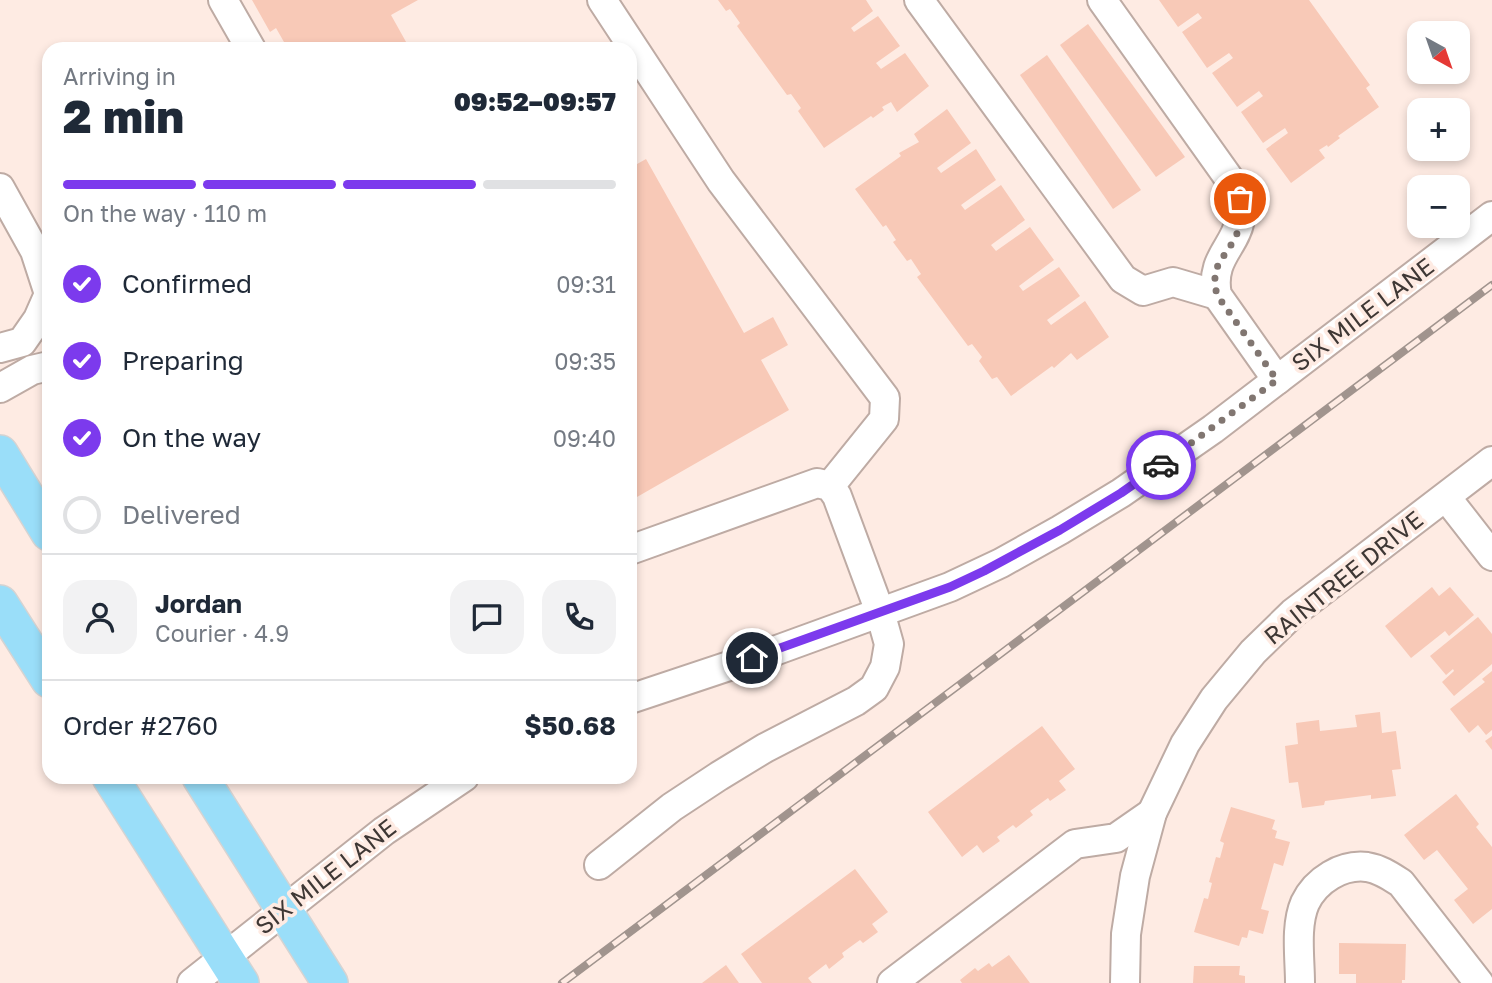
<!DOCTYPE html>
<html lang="en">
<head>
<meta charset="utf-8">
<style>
  body { margin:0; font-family:"Golos Text",sans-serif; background:#f2f2f3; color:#1f2937; height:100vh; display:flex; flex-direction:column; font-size:26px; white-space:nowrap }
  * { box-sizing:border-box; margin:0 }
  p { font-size:23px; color:#747a83 }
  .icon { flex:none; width:38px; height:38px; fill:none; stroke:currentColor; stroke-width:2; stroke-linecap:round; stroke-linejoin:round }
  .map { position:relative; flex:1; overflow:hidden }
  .sheet { position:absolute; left:42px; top:42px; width:595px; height:742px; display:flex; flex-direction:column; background:#fff; border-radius:21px; box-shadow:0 4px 10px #0003 }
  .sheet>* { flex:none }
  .needle { width:46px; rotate:140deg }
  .controls { position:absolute; left:1407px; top:21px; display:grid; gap:14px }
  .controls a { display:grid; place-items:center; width:63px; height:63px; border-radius:14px; background:#fff; box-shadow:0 4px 10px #0003; font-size:35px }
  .pin { position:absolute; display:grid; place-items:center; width:60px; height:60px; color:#fff; margin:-30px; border:4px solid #fff; border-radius:50%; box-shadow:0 2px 7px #0007 }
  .courier { position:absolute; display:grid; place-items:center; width:70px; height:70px; margin:-35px; border:5px solid #7c3aed; border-radius:50%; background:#fff; color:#222; box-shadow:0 2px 9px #0007 }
  .overview em { font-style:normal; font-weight:800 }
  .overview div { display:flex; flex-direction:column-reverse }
  .overview { display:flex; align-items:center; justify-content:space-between; height:119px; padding:0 21px }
  h1 { font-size:46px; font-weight:800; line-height:52px }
  .bar { display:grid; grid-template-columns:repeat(4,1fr); gap:10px 7px; align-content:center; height:84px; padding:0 21px }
  .bar i { height:9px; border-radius:5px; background:#e0e1e3 }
  .bar .current { background:#7c3aed }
  .bar p { grid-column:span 4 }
  .line { display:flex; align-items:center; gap:18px; padding:0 21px; border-top:2px solid #e0e1e3 }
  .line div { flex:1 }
  .round { display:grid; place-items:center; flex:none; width:74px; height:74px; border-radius:21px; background:#f2f2f3 }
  ol { padding:0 21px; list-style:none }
  li { display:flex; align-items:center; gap:21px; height:77px }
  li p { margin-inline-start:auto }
  li .icon { padding:7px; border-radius:50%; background:#7c3aed; color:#fff; stroke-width:4 }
  li:last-child { color:#747a83 }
  li i { width:38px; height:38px; border:4px solid #e0e1e3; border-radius:50% }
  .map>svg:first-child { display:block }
</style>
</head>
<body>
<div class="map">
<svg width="1492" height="983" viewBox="0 0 1492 983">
  <rect width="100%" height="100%" fill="#feebe3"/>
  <!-- building -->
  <g fill="#f8c9b7">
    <polygon points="252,0 418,0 391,15 410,49 288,49 276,28 270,32"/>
    <polygon points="718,0 866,0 873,11 851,28 854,32 878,16 900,46 876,63 881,69 905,53 929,86 897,112 891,102 882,107 884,110 873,118 871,116 824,148 798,111 801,108 791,94 787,95 737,26 740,23 730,9 726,11"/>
    <polygon points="1159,0 1309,0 1370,85 1366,88 1379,107 1338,136 1340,138 1328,147 1327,145 1319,150 1325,158 1291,183 1266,149 1288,133 1285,128 1263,143 1241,112 1263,96 1259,91 1237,107 1212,73 1233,58 1229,53 1207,68 1182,32 1202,18 1198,13 1178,27"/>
    <polygon points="1088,24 1185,157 1156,177 1060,45"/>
    <polygon points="1047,55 1141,190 1113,209 1020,75"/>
    <polygon points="947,109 971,143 937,168 941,173 976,149 996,180 961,205 965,210 1001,185 1025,220 991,245 996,251 1030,227 1054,260 1019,286 1023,291 1059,267 1080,296 1047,320 1051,325 1085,301 1109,337 1077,360 1071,353 1054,368 1052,366 1011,396 997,377 992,379 979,361 982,357 972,344 968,346 917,277 921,274 911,259 907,261 893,242 896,240 886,225 883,227 855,189 901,156 899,153 919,142 914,134"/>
    <polygon points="646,159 744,333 773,317 788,345 761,360 789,410 630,501 630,168"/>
    <polygon points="1432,587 1439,596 1450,587 1474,615 1449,636 1445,631 1411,658 1385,626"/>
    <polygon points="1478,617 1492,634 1492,664 1454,696 1442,682 1454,671 1453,669 1446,675 1430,656"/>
    <polygon points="1492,671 1492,730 1486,735 1478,725 1469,733 1450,709 1485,682 1482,679"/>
    <polygon points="1380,712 1382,733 1396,731 1401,769 1392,770 1396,796 1371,799 1371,795 1325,801 1324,805 1302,808 1298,782 1289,783 1285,746 1298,744 1296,723 1319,720 1320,731 1357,727 1355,715"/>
    <polygon points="1042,726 1075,769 1059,781 1066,790 1050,801 1048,798 1030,811 1033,815 1016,828 1013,825 997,837 1000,841 983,853 977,845 962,857 928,812"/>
    <polygon points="1492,736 1492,750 1485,741"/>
    <polygon points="1456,794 1479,824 1476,827 1492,847 1492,909 1473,924 1454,900 1468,889 1437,850 1424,860 1404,835"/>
    <polygon points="1231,807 1275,820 1272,829 1277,831 1275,838 1290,842 1283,866 1274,863 1261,909 1269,911 1263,934 1249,930 1247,938 1242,937 1239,946 1194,932 1204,898 1208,899 1212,883 1209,882 1216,857 1220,858 1224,843 1220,841"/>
    <polygon points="855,869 888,912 872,924 878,932 863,943 860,940 842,953 844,957 829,969 826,964 808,978 812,983 762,983 741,954"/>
    <polygon points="1339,943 1406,944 1405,980 1402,980 1402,983 1356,983 1356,974 1339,974"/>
    <polygon points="1009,955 1030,983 962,983 960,980 975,968 978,971 989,963 992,967"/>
    <polygon points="726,965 739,983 702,983"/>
    <polygon points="1194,966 1240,966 1239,975 1245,976 1245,983 1193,983"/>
  </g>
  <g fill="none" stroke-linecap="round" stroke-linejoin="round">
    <!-- minor casing -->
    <g stroke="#beaba4" stroke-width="32">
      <g id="minor">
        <polyline points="223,0 251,49"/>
        <polyline points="602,0 721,181 885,398 884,419 830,486"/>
        <polyline points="919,0 1123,279 1143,291 1173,282 1217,295"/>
        <path d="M1102 0 1233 184C1259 241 1207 245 1217 295L1277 380"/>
        <polyline points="0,188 35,251 49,294 38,319 22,342 0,348"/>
        <polyline points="0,388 32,370 49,366"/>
        <polyline points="1446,497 1492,556"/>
        <polyline points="630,699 777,650 950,587 1001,563 1060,530 1121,493 1213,429 1492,216"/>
        <polyline points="599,865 672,807 719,776 765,748 856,701 874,688 885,667 889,644 880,612 837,496 830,486 817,483 630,550"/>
        <polyline points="192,983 384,831 464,777"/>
        <polyline points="892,983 1075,844 1116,838 1152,813"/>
        <polyline points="1125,983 1126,934 1135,876 1152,813 1185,744 1214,699 1253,652 1293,613 1492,461"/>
        <path d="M1300 983C1300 958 1295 926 1305 903 1316 880 1342 864 1367 867 1380 869 1390 876 1401 883L1479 983"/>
      </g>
    </g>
    <!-- major casing -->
    <g stroke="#d5d3d2" stroke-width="38">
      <g id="major">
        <polyline points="0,453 49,533"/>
        <polyline points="0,603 49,680"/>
        <polyline points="110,777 241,983"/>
        <polyline points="200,777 330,983"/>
      </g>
    </g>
    <!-- minor -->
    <use href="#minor" stroke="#fff" stroke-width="28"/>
    <!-- major -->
    <use href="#major" stroke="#9adef9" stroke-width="35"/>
    <!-- rail casing -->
    <g stroke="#a1948e" stroke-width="8">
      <polyline id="rail" points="562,983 1492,285"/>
    </g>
    <!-- rail -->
    <use href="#rail" stroke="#feebe3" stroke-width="5" stroke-dasharray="16" stroke-linecap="butt"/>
  </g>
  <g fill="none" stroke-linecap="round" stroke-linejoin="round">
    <!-- done -->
    <path stroke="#817671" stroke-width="7" stroke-dasharray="0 12.6" d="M1161 465 1277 380 1217 295C1210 265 1222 262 1235 238 1241 226 1240 213 1240 199"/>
    <!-- route -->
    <polyline stroke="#7c3aed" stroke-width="9" points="752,658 950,587 984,571 1060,530 1121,493 1161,465"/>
  </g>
  <g text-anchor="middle" stroke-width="7" stroke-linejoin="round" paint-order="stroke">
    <!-- street labels -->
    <g font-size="24" fill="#3e3734" stroke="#feebe3">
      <text transform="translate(1363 315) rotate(-37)" y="8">SIX MILE LANE</text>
      <text transform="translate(1344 578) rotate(-39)" y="8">RAINTREE DRIVE</text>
      <text transform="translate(326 877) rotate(-38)" y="8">SIX MILE LANE</text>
    </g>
  </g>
</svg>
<div class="controls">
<a><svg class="needle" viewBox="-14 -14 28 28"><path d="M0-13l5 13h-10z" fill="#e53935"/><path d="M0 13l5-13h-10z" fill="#747a83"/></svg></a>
<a>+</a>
<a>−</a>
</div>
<div class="pin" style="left:1240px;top:199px;background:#ea580c"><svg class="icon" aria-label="bag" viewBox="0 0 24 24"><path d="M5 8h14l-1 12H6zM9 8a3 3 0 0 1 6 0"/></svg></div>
<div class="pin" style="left:752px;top:658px;background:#1f2937"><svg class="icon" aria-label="home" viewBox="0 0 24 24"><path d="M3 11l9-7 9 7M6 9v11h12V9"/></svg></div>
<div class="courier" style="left:1161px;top:465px"><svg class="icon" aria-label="car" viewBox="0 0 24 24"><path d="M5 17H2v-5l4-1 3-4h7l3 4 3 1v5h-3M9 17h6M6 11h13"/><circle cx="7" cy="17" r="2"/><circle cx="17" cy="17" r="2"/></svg></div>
<section class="sheet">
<div class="overview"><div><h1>2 min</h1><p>Arriving in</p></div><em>09:52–09:57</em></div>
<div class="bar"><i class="current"></i><i class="current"></i><i class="current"></i><i></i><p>On the way · 110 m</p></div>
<ol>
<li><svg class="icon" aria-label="check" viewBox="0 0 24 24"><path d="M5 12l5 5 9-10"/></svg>Confirmed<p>09:31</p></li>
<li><svg class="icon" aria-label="check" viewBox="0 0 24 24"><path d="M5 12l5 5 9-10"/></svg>Preparing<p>09:35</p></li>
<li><svg class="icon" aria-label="check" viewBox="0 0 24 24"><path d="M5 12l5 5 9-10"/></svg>On the way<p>09:40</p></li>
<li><i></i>Delivered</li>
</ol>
<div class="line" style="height:126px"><a class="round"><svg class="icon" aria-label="person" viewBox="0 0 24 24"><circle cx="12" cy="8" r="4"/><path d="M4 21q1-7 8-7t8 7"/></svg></a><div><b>Jordan</b><p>Courier · 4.9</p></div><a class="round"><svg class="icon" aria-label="chat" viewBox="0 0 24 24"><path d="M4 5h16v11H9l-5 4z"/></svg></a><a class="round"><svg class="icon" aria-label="phone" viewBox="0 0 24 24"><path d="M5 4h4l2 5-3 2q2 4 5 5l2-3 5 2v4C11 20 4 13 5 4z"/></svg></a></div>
<div class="line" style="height:91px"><div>Order #2760</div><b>$50.68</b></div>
</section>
</div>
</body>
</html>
